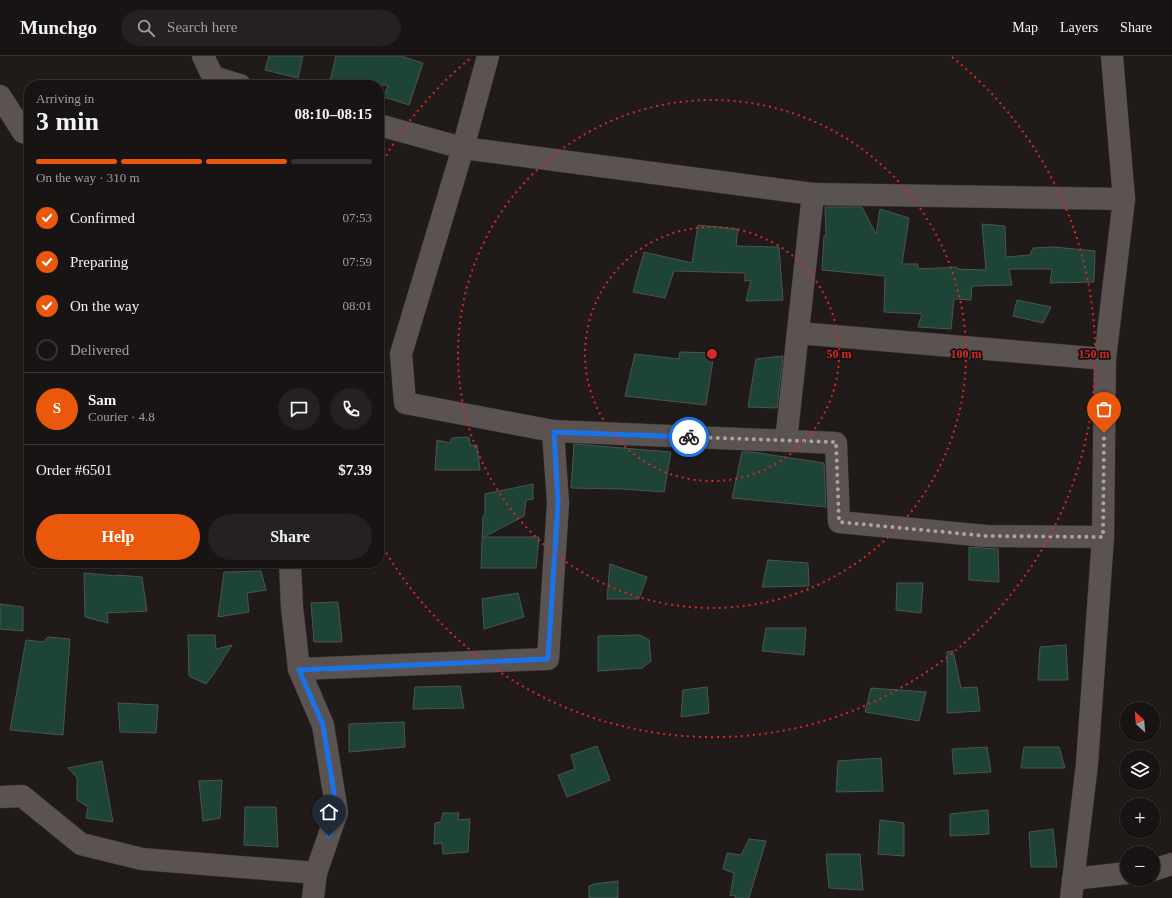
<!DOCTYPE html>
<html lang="en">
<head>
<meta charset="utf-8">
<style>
  body { margin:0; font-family:"Times New Roman",serif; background:#252121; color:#f1f3f6; height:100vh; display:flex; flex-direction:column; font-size:15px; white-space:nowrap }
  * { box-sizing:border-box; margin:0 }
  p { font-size:13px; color:#9f9ea0 }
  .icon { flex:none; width:22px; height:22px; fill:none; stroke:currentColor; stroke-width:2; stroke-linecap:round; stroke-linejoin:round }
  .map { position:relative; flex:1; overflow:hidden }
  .side { position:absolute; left:24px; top:24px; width:360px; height:488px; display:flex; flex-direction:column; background:#181413; border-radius:16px; box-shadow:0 1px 3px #0004,0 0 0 1px #363333 }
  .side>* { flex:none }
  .needle { width:26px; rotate:334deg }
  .controls { position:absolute; left:1120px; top:646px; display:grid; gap:8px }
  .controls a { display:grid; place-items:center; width:40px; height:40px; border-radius:50%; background:#181413; box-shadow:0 1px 3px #0004,0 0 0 1px #363333; font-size:20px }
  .pin { position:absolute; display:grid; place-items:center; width:34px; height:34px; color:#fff; margin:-41px -17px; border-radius:50% 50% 50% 0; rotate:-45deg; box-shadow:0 0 4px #0007 }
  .pin .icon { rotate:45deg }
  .courier { position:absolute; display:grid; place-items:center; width:40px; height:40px; margin:-20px; border:3px solid #1a73e8; border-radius:50%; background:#fff; color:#222; box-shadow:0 1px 5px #0007 }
  .head em { font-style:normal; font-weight:700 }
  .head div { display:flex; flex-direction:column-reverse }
  .head { display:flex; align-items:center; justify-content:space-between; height:68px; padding:0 12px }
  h1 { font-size:26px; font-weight:700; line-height:30px }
  .bar { display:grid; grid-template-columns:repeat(4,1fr); gap:6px 4px; align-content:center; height:48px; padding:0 12px }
  .bar i { height:5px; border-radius:3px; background:#363333 }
  .bar .active { background:#ea580c }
  .bar p { grid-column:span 4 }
  .line { display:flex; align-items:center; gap:10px; padding:0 12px; border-top:1px solid #363333 }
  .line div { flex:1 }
  .round { display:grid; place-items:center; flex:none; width:42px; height:42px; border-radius:21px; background:#252121 }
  ol { padding:0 12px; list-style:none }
  li { display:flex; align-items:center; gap:12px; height:44px }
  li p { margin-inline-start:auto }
  li .icon { padding:4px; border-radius:50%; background:#ea580c; color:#fff; stroke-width:4 }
  li:last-child { color:#9f9ea0 }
  li i { width:22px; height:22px; border:2px solid #363333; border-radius:50% }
  .cta { display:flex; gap:8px; margin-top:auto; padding:8px 12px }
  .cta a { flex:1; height:46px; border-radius:24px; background:#ea580c; color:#fff; font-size:16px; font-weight:700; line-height:46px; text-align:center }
  .cta a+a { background:#252121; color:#f1f3f6 }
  header { display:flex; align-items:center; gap:24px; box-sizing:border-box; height:56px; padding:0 20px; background:#181413; border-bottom:1px solid #363333 }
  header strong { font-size:19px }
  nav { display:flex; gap:22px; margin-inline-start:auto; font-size:14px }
  .search { width:280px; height:36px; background:#252121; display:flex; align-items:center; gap:10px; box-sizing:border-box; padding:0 14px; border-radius:22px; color:#9f9ea0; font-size:15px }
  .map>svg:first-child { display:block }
</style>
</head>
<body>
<header>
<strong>Munchgo</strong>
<div class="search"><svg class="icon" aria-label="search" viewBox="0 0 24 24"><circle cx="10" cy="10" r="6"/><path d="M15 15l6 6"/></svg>Search here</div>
<nav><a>Map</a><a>Layers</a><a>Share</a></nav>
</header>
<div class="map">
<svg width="1172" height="842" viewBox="0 0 1172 842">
  <rect width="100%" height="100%" fill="#201a19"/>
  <!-- building -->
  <g fill="#1e4337" stroke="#4d5451">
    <polygon points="269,0 303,0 298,22 265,14"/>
    <polygon points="336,0 401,0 423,7 409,49 384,41 388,29 329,29"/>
    <polygon points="825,151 862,151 876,178 880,153 909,162 902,208 918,208 918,213 957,211 957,213 986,214 982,168 1005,170 1006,201 1030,199 1033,192 1054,191 1095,195 1094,226 1050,227 1052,213 1009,213 1012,229 972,230 971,244 954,243 951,273 918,271 922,258 884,256 885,220 822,214 824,180 826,180"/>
    <polygon points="698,169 738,173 736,190 779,191 783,244 746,245 751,224 745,225 745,217 674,215 665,242 633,236 644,196 692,207"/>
    <polygon points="1017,244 1051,251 1043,267 1013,260"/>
    <polygon points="680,296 714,297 706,349 625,340 635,298 679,303"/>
    <polygon points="783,300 777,352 748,351 756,303"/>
    <polygon points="469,381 470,389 477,389 480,414 435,414 437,384 450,387 452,382"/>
    <polygon points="574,388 671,396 664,436 623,433 571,432"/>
    <polygon points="742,396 752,396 824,407 826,451 732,442"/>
    <polygon points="533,428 533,443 526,444 524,460 484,481 539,481 536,512 481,512 483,460 485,458 485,438"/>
    <polygon points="969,491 998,493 999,526 969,524"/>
    <polygon points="768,504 808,507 809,530 762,531"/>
    <polygon points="610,508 647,521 639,543 607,543"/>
    <polygon points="261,515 266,534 247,537 249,556 218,561 224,516"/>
    <polygon points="84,517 117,520 117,519 142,521 147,555 107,557 108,567 85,561"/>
    <polygon points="897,527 923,527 921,557 896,554"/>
    <polygon points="518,537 524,561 484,573 482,543"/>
    <polygon points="338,546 342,586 314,586 311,547"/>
    <polygon points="0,548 23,551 23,575 0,573"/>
    <polygon points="766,572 806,572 804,599 762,595"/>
    <polygon points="188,579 215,579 216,593 232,589 215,616 206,628 189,620"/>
    <polygon points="640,579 649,584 651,605 642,612 598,615 598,580"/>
    <polygon points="48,581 70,583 63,679 10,674 26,584 43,586"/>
    <polygon points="1066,589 1068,624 1038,624 1040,591"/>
    <polygon points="953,595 961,632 977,631 980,655 947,657 947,596"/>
    <polygon points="460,630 464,652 413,653 415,631"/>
    <polygon points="707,631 709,657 681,661 683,634"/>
    <polygon points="871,632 926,636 919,665 865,656"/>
    <polygon points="118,647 158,649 156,677 120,676"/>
    <polygon points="404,666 405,691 349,696 349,668"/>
    <polygon points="597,690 610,724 567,741 558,719 575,713 571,699"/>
    <polygon points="987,691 991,716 954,718 952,693"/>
    <polygon points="1024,691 1059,691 1065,712 1021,712"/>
    <polygon points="881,702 883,735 836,736 838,705"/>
    <polygon points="102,705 113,766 86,762 88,751 77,744 77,722 68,712"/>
    <polygon points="222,724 220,762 203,765 199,725"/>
    <polygon points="245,751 276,751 278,791 244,789"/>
    <polygon points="988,754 989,778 950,780 950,758"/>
    <polygon points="443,757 459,757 458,764 470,763 468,796 443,798 442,787 434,788 435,767 441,766"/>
    <polygon points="880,764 904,767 904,800 878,798"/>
    <polygon points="1053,773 1057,811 1031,811 1029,776"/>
    <polygon points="749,783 766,785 749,842 735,842 736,839 730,840 734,817 723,813 727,797 741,799"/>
    <polygon points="826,798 860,798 863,834 829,832"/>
    <polygon points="618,825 618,842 589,842 589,830 594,828"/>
  </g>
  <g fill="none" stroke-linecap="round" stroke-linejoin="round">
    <!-- minor casing -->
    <g stroke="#393434" stroke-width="23">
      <g id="minor">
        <polyline points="203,0 213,21 240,29"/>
        <polyline points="488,0 463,92 813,138 786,385"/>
        <polyline points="0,40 23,76 29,78"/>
        <polyline points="813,138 1124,143"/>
        <polyline points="798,277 1105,303"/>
        <polyline points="553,375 836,387 839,466 986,480 1103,481"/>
        <polyline points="290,507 292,551 299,613 323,669 337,756 316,817 313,842"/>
        <polyline points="299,613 548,603 558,447 553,375 405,347 401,298 463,92 379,69"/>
        <polyline points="0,741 22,740 81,788 142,803 316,817"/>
        <polyline points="1153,814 1172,808"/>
        <polyline points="1073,823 1127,817"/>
        <polyline points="1071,842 1087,708 1103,481 1105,303 1124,143 1112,0"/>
      </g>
    </g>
    <!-- minor -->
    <use href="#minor" stroke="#5a5351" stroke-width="22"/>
  </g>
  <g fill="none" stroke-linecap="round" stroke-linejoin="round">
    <!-- done -->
    <polyline stroke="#aaa5a4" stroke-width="4" stroke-dasharray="0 7.2" points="689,381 836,386 839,466 986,480 1103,481 1104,377"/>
    <!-- route -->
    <polyline stroke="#1a73e8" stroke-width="5" points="329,780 337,756 323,669 299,614 548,603 558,447 554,376 689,381"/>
  </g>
  <!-- distance rings -->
  <g fill="none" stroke="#d62828" stroke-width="2" stroke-dasharray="2 4">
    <circle cx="712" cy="298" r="127"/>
    <circle cx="712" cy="298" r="254"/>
    <path d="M380 110A382 382 0 0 1 472 1M952 1A382 382 0 1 1 380 486"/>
  </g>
  <circle cx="712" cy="298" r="6" fill="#d62828" stroke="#171110" stroke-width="2"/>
  <g font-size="12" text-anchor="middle" font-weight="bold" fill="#d62828" stroke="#171110" stroke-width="3.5" stroke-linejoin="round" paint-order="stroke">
    <text x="839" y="302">50 m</text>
    <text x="966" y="302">100 m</text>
    <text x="1094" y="302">150 m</text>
  </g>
</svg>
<div class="controls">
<a><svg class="needle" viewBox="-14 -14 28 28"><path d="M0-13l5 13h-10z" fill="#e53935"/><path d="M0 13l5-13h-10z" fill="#9f9ea0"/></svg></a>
<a><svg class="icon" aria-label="layers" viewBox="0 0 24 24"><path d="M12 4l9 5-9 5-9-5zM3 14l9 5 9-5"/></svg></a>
<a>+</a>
<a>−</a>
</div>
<div class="pin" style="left:1104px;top:377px;background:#ea580c"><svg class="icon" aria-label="bag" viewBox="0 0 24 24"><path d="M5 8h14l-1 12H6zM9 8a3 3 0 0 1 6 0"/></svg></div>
<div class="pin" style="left:329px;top:780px;background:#1f2937"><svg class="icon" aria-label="home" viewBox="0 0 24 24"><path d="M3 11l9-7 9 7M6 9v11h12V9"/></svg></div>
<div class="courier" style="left:689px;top:381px"><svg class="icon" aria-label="bike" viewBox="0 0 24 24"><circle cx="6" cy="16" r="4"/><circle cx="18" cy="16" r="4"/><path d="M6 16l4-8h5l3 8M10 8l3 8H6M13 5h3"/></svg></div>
<section class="side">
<div class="head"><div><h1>3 min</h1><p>Arriving in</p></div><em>08:10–08:15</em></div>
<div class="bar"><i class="active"></i><i class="active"></i><i class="active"></i><i></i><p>On the way · 310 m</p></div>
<ol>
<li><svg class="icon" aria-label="check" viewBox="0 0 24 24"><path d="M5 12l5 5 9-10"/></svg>Confirmed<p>07:53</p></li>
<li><svg class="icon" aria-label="check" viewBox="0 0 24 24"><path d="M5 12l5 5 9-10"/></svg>Preparing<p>07:59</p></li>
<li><svg class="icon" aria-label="check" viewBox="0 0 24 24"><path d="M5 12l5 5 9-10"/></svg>On the way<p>08:01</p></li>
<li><i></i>Delivered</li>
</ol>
<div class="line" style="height:72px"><b class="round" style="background:#ea580c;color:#fff">S</b><div><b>Sam</b><p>Courier · 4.8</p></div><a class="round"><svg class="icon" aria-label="chat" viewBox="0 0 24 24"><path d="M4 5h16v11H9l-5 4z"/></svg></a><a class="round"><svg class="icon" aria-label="phone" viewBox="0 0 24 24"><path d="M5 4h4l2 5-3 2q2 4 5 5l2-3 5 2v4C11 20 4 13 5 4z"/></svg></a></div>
<div class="line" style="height:52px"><div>Order #6501</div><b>$7.39</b></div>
<div class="cta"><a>Help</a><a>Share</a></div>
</section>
</div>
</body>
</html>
